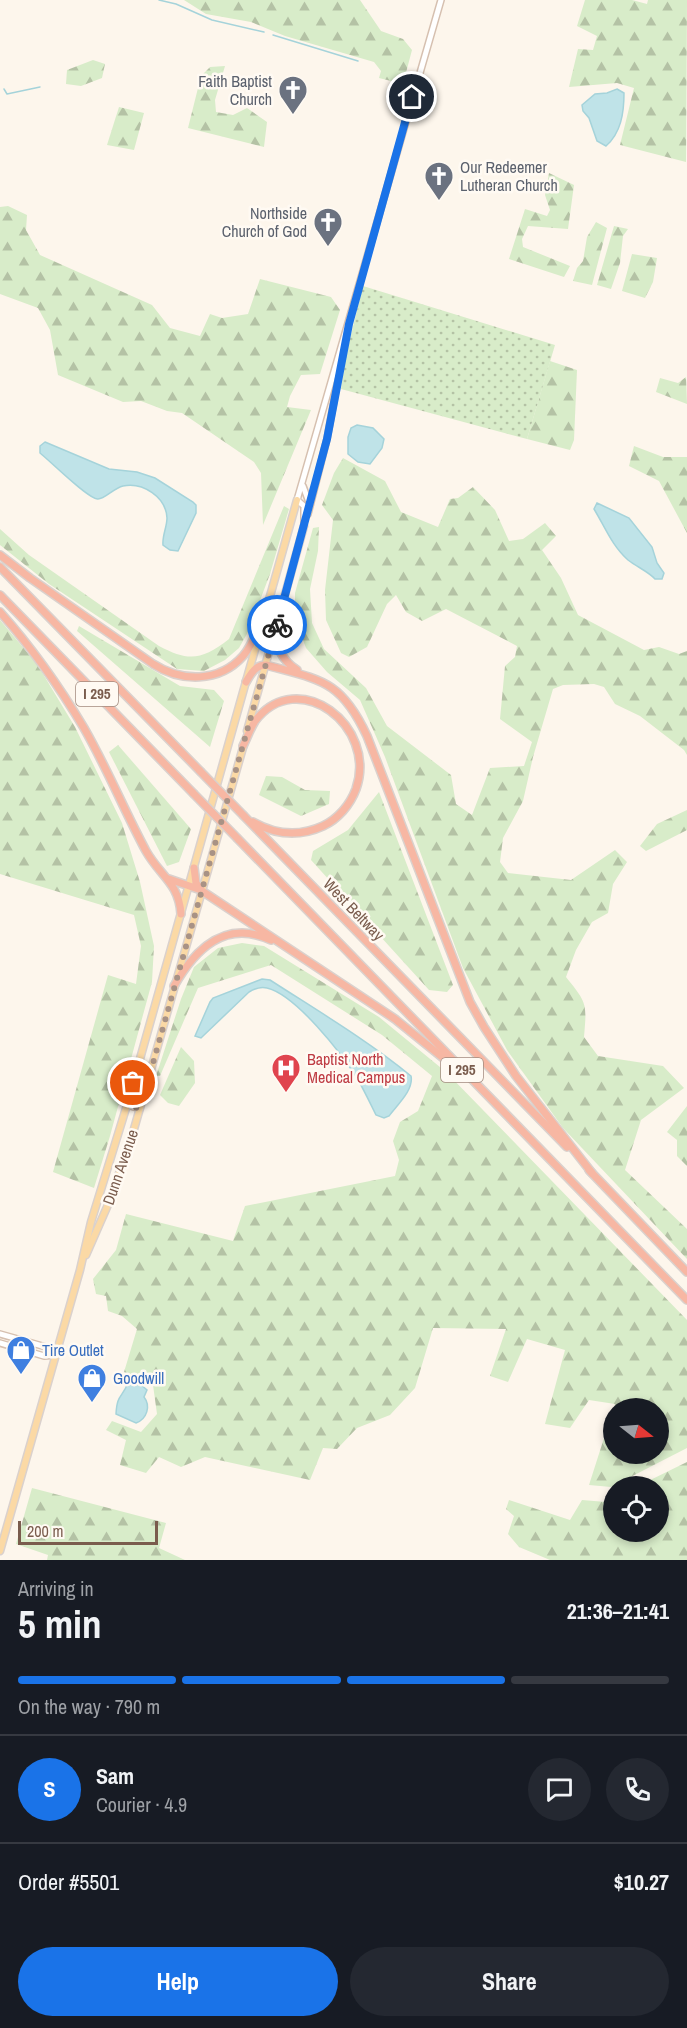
<!DOCTYPE html>
<html lang="en">
<head>
<meta charset="utf-8">
<style>
  body { margin:0; font-family:"Archivo Narrow",sans-serif; background:#242831; color:#f1f3f6; height:100vh; display:flex; flex-direction:column; font-size:22px; white-space:nowrap }
  * { box-sizing:border-box; margin:0 }
  p { font-size:20px; color:#9ea1a6 }
  .icon { flex:none; width:33px; height:33px; fill:none; stroke:currentColor; stroke-width:2; stroke-linecap:round; stroke-linejoin:round }
  .map { position:relative; height:1560px; overflow:hidden }
  .drawer { display:flex; flex-direction:column; background:#171b24; flex:1 }
  .drawer>* { flex:none }
  .needle { width:39px; rotate:107deg }
  .buttons { position:absolute; left:603px; top:1398px; display:grid; gap:12px }
  .buttons a { display:grid; place-items:center; width:66px; height:66px; border-radius:50%; background:#171b24; box-shadow:0 3px 9px #0003; font-size:30px }
  .scale { position:absolute; left:18px; bottom:15px; width:140px; box-sizing:border-box; padding-left:6px; border:3px solid #7a5c4d; border-top:0; font-size:16px; line-height:21px; white-space:nowrap; color:#7a5c4d; -webkit-text-stroke:4px #fffaf3; paint-order:stroke }
  .pin { position:absolute; display:grid; place-items:center; width:51px; height:51px; color:#fff; margin:-26px; border:3px solid #fff; border-radius:50%; box-shadow:0 2px 6px #0007 }
  .courier { position:absolute; display:grid; place-items:center; width:60px; height:60px; margin:-30px; border:4px solid #1a73e8; border-radius:50%; background:#fff; color:#222; box-shadow:0 2px 8px #0007 }
  .summary em { font-style:normal; font-weight:800 }
  .summary div { display:flex; flex-direction:column-reverse }
  .summary { display:flex; align-items:center; justify-content:space-between; height:102px; padding:0 18px }
  h1 { font-size:39px; font-weight:800; line-height:45px }
  .bar { display:grid; grid-template-columns:repeat(4,1fr); gap:9px 6px; align-content:center; height:72px; padding:0 18px }
  .bar i { height:8px; border-radius:4px; background:#363941 }
  .bar .selected { background:#1a73e8 }
  .bar p { grid-column:span 4 }
  .line { display:flex; align-items:center; gap:15px; padding:0 18px; border-top:2px solid #363941 }
  .line div { flex:1 }
  .round { display:grid; place-items:center; flex:none; width:63px; height:63px; border-radius:32px; background:#242831 }
  .action { display:flex; gap:12px; margin-top:auto; padding:12px 18px }
  .action a { flex:1; height:69px; border-radius:36px; background:#1a73e8; color:#fff; font-size:24px; font-weight:800; line-height:69px; text-align:center }
  .action a+a { background:#242831; color:#f1f3f6 }
  .map>svg:first-child { display:block }
</style>
</head>
<body>
<div class="map">
<svg width="687" height="1560" viewBox="0 0 687 1560">
  <defs>
    <pattern id="forest-firs" width="22" height="20" patternUnits="userSpaceOnUse" patternTransform="scale(1.5)"><rect width="22" height="20" fill="#d8ecc9"/><path d="M5 1l3.5 6h-7zM16 11l3.5 6h-7z" fill="#b4c2a5"/></pattern>
    <pattern id="park-dots" width="8" height="8" patternUnits="userSpaceOnUse" patternTransform="scale(1.5)"><rect width="8" height="8" fill="#d8ecc9"/><path d="M2 2h.1M6 6h.1" fill="none" stroke="#b4c2a5" stroke-width="1.8" stroke-linecap="round"/></pattern>
  </defs>
  <rect width="100%" height="100%" fill="#fdf6ec"/>
  <!-- forest -->
  <g fill="url(#forest-firs)">
    <polygon points="184,0 360,0 381,31 403,39 412,50 403,84 379,78 381,71 374,62 285,36 251,22 206,14"/>
    <polygon points="585,0 632,0 647,4 648,0 687,0 686,162 620,145 634,88 617,83 569,87 578,49 593,50 597,36 577,26"/>
    <polygon points="93,60 105,64 102,78 81,86 66,84 67,70"/>
    <polygon points="225,66 215,100 216,112 233,115 247,108 267,122 264,147 188,128 201,76 210,67"/>
    <polygon points="119,107 144,113 134,150 107,145"/>
    <polygon points="549,173 574,185 568,229 528,226 522,239 523,247 570,266 564,277 509,259 525,209 547,216 550,210 545,195"/>
    <polygon points="8,206 27,215 26,230 40,255 152,305 170,328 200,336 210,314 222,318 248,314 260,279 331,297 340,310 320,374 301,375 290,396 287,407 311,410 263,525 261,473 254,462 182,413 167,411 141,401 123,402 58,375 50,330 38,308 0,294 0,207"/>
    <polygon points="596,222 607,228 592,285 573,281 577,268 583,261 587,237"/>
    <polygon points="614,226 628,229 623,236 620,263 611,289 597,285"/>
    <polygon points="632,254 657,258 653,282 645,298 622,291"/>
    <polygon points="550,361 577,370 574,440 570,450 527,439"/>
    <polygon points="686,377 687,404 656,392 660,378 678,383"/>
    <polygon points="634,446 663,457 687,457 687,533 659,481 629,466"/>
    <path d="M343 458 385 481 401 512 438 527 450 499 458 498 473 487 495 510 509 541 523 539 545 523 556 536 542 550 561 578 578 615 644 650 659 647 679 654 687 651V755L684 750 640 716 615 704 604 687 594 684 563 685 553 689 533 757 523 801 503 838 500 862 508 873 571 880 615 850 627 862 613 884 608 913 592 922 576 950 566 977C587 1003 587 1003 584 1037L598 1056 663 1066 684 1088 641 1120 625 1170 687 1229V1259L563 1128 507 1050 463 968 385 757 360 700 327 672 306 648 295 619V593L313 528 319 527 318 551 310 589 312 623 324 649 366 688 387 726 451 775 456 804 472 815 490 768 524 766 532 742 500 719 505 666 515 657 517 646 446 609 422 621 406 612 396 595 387 604 367 647 349 657 341 653 326 620 325 590 333 520 322 505 334 473Z"/>
    <path d="M284 506 289 509 270 574 248 632 239 648 225 660 204 671 177 669 49 584 0 545V529L29 555 159 646C189 662 202 660 229 639Z"/>
    <polygon points="0,620 37,664 75,727 122,823 140,882 154,946 152,982 110,1136 94,1188 53,1172 108,975 136,984 141,946 134,915 0,874"/>
    <polygon points="79,626 180,686 214,690 224,701 210,747 77,631"/>
    <polygon points="118,745 191,829 179,862 167,866 109,752"/>
    <polygon points="266,776 282,777 305,790 330,791 329,804 301,816 259,795"/>
    <polygon points="379,792 453,985 447,992 429,990 311,860 313,851 348,830"/>
    <polygon points="687,810 687,830 646,851 640,846 657,824"/>
    <polygon points="242,943 264,946 379,1017 446,1072 687,1320 687,1448 611,1487 589,1485 613,1410 614,1454 658,1454 658,1408 614,1408 615,1404 589,1400 570,1428 545,1424 565,1350 527,1339 508,1382 490,1376 506,1329 433,1328 415,1388 390,1415 357,1428 337,1449 323,1448 310,1480 205,1457 181,1467 159,1457 146,1473 120,1465 126,1440 106,1430 112,1421 141,1432 157,1414 153,1385 124,1372 137,1329 122,1316 108,1311 106,1296 96,1294 93,1279 116,1250 126,1214 233,1241 245,1206 395,1176 399,1160 393,1141 400,1122 418,1111 432,1076 382,1035 271,965 198,988 160,1076 156,1076 181,999 194,967 218,948"/>
    <polygon points="181,1047 194,1061 195,1083 179,1106 168,1103 160,1095"/>
    <polygon points="687,1106 687,1166 677,1156 677,1140 667,1132"/>
    <polygon points="687,1462 687,1560 550,1560 519,1547 508,1534 514,1516 506,1509 509,1500 570,1520 582,1500 606,1502 613,1498 614,1532 658,1532 658,1486 638,1486"/>
    <polygon points="32,1488 166,1523 159,1548 185,1560 47,1560 48,1555 16,1544"/>
  </g>
  <!-- park -->
  <polygon fill="url(#park-dots)" points="363,286 555,345 527,439 341,389 346,355"/>
  <!-- water -->
  <g fill="#bfe3e8" stroke="#a5d3da" stroke-width="1.5">
    <path d="M617 89 624 93C624 113 621 133 606 146L597 141 589 118 583 111 582 105 595 94 607 93Z"/>
    <polygon points="357,425 373,428 384,439 382,448 370,464 358,462 348,454 348,437 351,428"/>
    <path d="M45 442 109 469 137 472 155 478 193 502 196 505V513L178 551 170 550 163 545C162 536 167 527 167 518 166 497 143 482 123 486 114 488 105 499 98 499 89 500 49 460 40 453V446Z"/>
    <path d="M597 503 629 518 652 547 657 563 664 573 662 579H655C649 572 637 567 628 560 612 546 605 527 594 509Z"/>
    <path d="M262 979 270 980C318 1011 367 1040 411 1076 414 1090 397 1105 389 1116L384 1118 376 1115C370 1103 364 1090 357 1078 341 1053 296 995 267 988 260 986 254 989 249 992L201 1038 195 1036 210 1002 213 998Z"/>
    <path d="M132 1382 141 1385 147 1390 144 1397C151 1406 147 1419 136 1423L116 1414C117 1394 122 1398 128 1383Z"/>
  </g>
  <g fill="none" stroke-linecap="round" stroke-linejoin="round">
    <!-- stream -->
    <g stroke="#a5d3da" stroke-width="1.5">
      <polyline points="159,0 176,4 212,20 264,32"/>
      <polyline points="273,35 358,61"/>
      <polyline points="4,89 7,94 40,87"/>
    </g>
    <!-- secondary casing -->
    <g stroke="#d6c0b0" stroke-width="8">
      <g id="secondary">
        <polyline points="303,486 310,505"/>
        <polyline points="308,514 327,439 341,362"/>
        <polyline points="304,526 304,506 297,500 441,0"/>
        <polyline points="127,1105 140,1109"/>
        <polyline points="0,1334 46,1347 56,1355"/>
        <polyline points="0,1343 44,1356 56,1355"/>
      </g>
    </g>
    <!-- primary casing -->
    <g stroke="#dad1cd" stroke-width="9">
      <g id="primary">
        <polyline points="247,731 304,526"/>
        <polyline points="86,1255 107,1207 130,1143 244,744"/>
        <polyline points="0,1551 80,1270 91,1222 127,1105 297,500"/>
      </g>
    </g>
    <!-- highway casing -->
    <g stroke="#dad1cd" stroke-width="10">
      <g id="highway">
        <path d="M0 555 30 578 153 664C181 682 219 683 243 656 252 646 257 631 263 619"/>
        <polyline points="0,567 200,771"/>
        <polyline points="0,595 193,793"/>
        <path d="M0 612C32 648 59 686 84 728 107 768 124 810 146 851 160 876 179 883 181 914"/>
        <path d="M277 627C275 646 281 660 297 670"/>
        <path d="M246 682C251 673 256 665 266 665 321 680 341 680 367 736L470 1002 484 1027 516 1076 592 1173"/>
        <path d="M243 746C247 738 250 729 255 721 298 665 378 726 356 789 350 805 338 819 323 826 299 837 276 835 253 822"/>
        <polyline points="244,816 567,1147"/>
        <polyline points="238,839 687,1300"/>
        <polyline points="194,868 196,883 202,891 395,1019 452,1065"/>
        <polyline points="169,879 201,890"/>
        <path d="M174 986C195 949 225 919 271 940"/>
        <polyline points="589,1170 687,1272"/>
      </g>
    </g>
    <!-- secondary -->
    <use href="#secondary" stroke="#fff" stroke-width="5"/>
    <!-- primary -->
    <use href="#primary" stroke="#fbd9a5" stroke-width="6"/>
    <!-- highway -->
    <use href="#highway" stroke="#f7b7a3" stroke-width="7"/>
    <!-- highway-bridge casing -->
    <g stroke="#dad1cd" stroke-width="10" stroke-linecap="butt">
      <g id="highway-bridge">
        <polyline points="200,771 244,816"/>
        <polyline points="193,793 238,839"/>
      </g>
    </g>
    <!-- highway-bridge -->
    <use href="#highway-bridge" stroke="#f7b7a3" stroke-width="7"/>
  </g>
  <g fill="none" stroke-linecap="round" stroke-linejoin="round">
    <!-- done -->
    <polyline stroke="#a89285" stroke-width="6" stroke-dasharray="0 10.8" points="133,1083 127,1105 140,1109 277,625"/>
    <!-- route -->
    <polyline stroke="#1a73e8" stroke-width="8" points="277,625 327,439 349,324 412,97"/>
  </g>
  <!-- icons -->
  <defs>
    <g id="church-pin" transform="scale(1.5)"><path d="M0 17L-7.5 6A9.5 9.5 0 1 1 7.5 6Z" fill="#6b7280" stroke="#fffaf3"/><path d="M-1.2-6h2.4v3.5h3.3v2.4h-3.3V6h-2.4V-.1h-3.3v-2.4h3.3Z" fill="#fff"/></g>
    <g id="hospital-pin" transform="scale(1.5)"><path d="M0 17L-7.5 6A9.5 9.5 0 1 1 7.5 6Z" fill="#e0444e" stroke="#fffaf3"/><path d="M-5-5h3v3.5h4V-5h3V5h-3V1.5h-4V5h-3Z" fill="#fff"/></g>
    <g id="shop-pin" transform="scale(1.5)"><path d="M0 17L-7.5 6A9.5 9.5 0 1 1 7.5 6Z" fill="#3f7fe0" stroke="#fffaf3"/><path d="M-5-2.5h2.3a2.7 3.5 0 0 1 5.4 0H5L5.5 6h-11ZM-1.5-2.5h3a1.5 2.3 0 0 0-3 0Z" fill="#fff"/></g>
  </defs>
  <g fill-rule="evenodd">
    <use href="#church-pin" x="293" y="90"/>
    <use href="#church-pin" x="439" y="176"/>
    <use href="#church-pin" x="328" y="222"/>
    <use href="#hospital-pin" x="286" y="1068"/>
    <use href="#shop-pin" x="21" y="1350"/>
    <use href="#shop-pin" x="92" y="1378"/>
  </g>
  <g text-anchor="middle" stroke-width="5" stroke-linejoin="round" paint-order="stroke">
    <!-- shield labels -->
    <g fill="#fffaf3" stroke="#a28b7f" stroke-width="1.5">
      <rect x="76" y="682" width="42" height="24" rx="4.5"/>
      <rect x="441" y="1058" width="42" height="24" rx="4.5"/>
    </g>
    <g font-size="15" font-weight="bold" fill="#7a5c4d">
      <text x="97" y="699">I 295</text>
      <text x="462" y="1075">I 295</text>
    </g>
    <!-- worship labels -->
    <g font-size="16" fill="#5b616d" stroke="#fffaf3" text-anchor="end">
      <text x="272" y="87">Faith Baptist<tspan x="272" dy="18">Church</tspan></text>
      <text x="460" y="173" text-anchor="start">Our Redeemer<tspan x="460" dy="18">Lutheran Church</tspan></text>
      <text x="307" y="219">Northside<tspan x="307" dy="18">Church of God</tspan></text>
    </g>
    <!-- street labels -->
    <g font-size="16" fill="#7a5c4d" stroke="#fffaf3">
      <text transform="translate(354 909) rotate(46)" y="6">West Beltway</text>
      <text transform="translate(120 1167) rotate(-71)" y="6">Dunn Avenue</text>
    </g>
    <!-- health labels -->
    <g font-size="16" fill="#be3a42" stroke="#fffaf3" text-anchor="start">
      <text x="307" y="1065">Baptist North<tspan x="307" dy="18">Medical Campus</tspan></text>
    </g>
    <!-- shop labels -->
    <g font-size="16" fill="#366cbe" stroke="#fffaf3" text-anchor="start">
      <text x="42" y="1356">Tire Outlet</text>
      <text x="113" y="1384">Goodwill</text>
    </g>
  </g>
</svg>
<div class="buttons">
<a><svg class="needle" viewBox="-14 -14 28 28"><path d="M0-13l5 13h-10z" fill="#e53935"/><path d="M0 13l5-13h-10z" fill="#9ea1a6"/></svg></a>
<a><svg class="icon" aria-label="locate" viewBox="0 0 24 24"><circle cx="12" cy="12" r="6"/><path d="M12 2v4M12 18v4M2 12h4M18 12h4"/></svg></a>
</div>
<div class="scale">200 m</div>
<div class="pin" style="left:133px;top:1083px;background:#ea580c"><svg class="icon" aria-label="bag" viewBox="0 0 24 24"><path d="M5 8h14l-1 12H6zM9 8a3 3 0 0 1 6 0"/></svg></div>
<div class="pin" style="left:412px;top:97px;background:#1f2937"><svg class="icon" aria-label="home" viewBox="0 0 24 24"><path d="M3 11l9-7 9 7M6 9v11h12V9"/></svg></div>
<div class="courier" style="left:277px;top:625px"><svg class="icon" aria-label="bike" viewBox="0 0 24 24"><circle cx="6" cy="16" r="4"/><circle cx="18" cy="16" r="4"/><path d="M6 16l4-8h5l3 8M10 8l3 8H6M13 5h3"/></svg></div>
</div>
<section class="drawer">
<div class="summary"><div><h1>5 min</h1><p>Arriving in</p></div><em>21:36–21:41</em></div>
<div class="bar"><i class="selected"></i><i class="selected"></i><i class="selected"></i><i></i><p>On the way · 790 m</p></div>
<div class="line" style="height:108px"><b class="round" style="background:#1a73e8;color:#fff">S</b><div><b>Sam</b><p>Courier · 4.9</p></div><a class="round"><svg class="icon" aria-label="chat" viewBox="0 0 24 24"><path d="M4 5h16v11H9l-5 4z"/></svg></a><a class="round"><svg class="icon" aria-label="phone" viewBox="0 0 24 24"><path d="M5 4h4l2 5-3 2q2 4 5 5l2-3 5 2v4C11 20 4 13 5 4z"/></svg></a></div>
<div class="line" style="height:78px"><div>Order #5501</div><b>$10.27</b></div>
<div class="action"><a>Help</a><a>Share</a></div>
</section>
</body>
</html>
